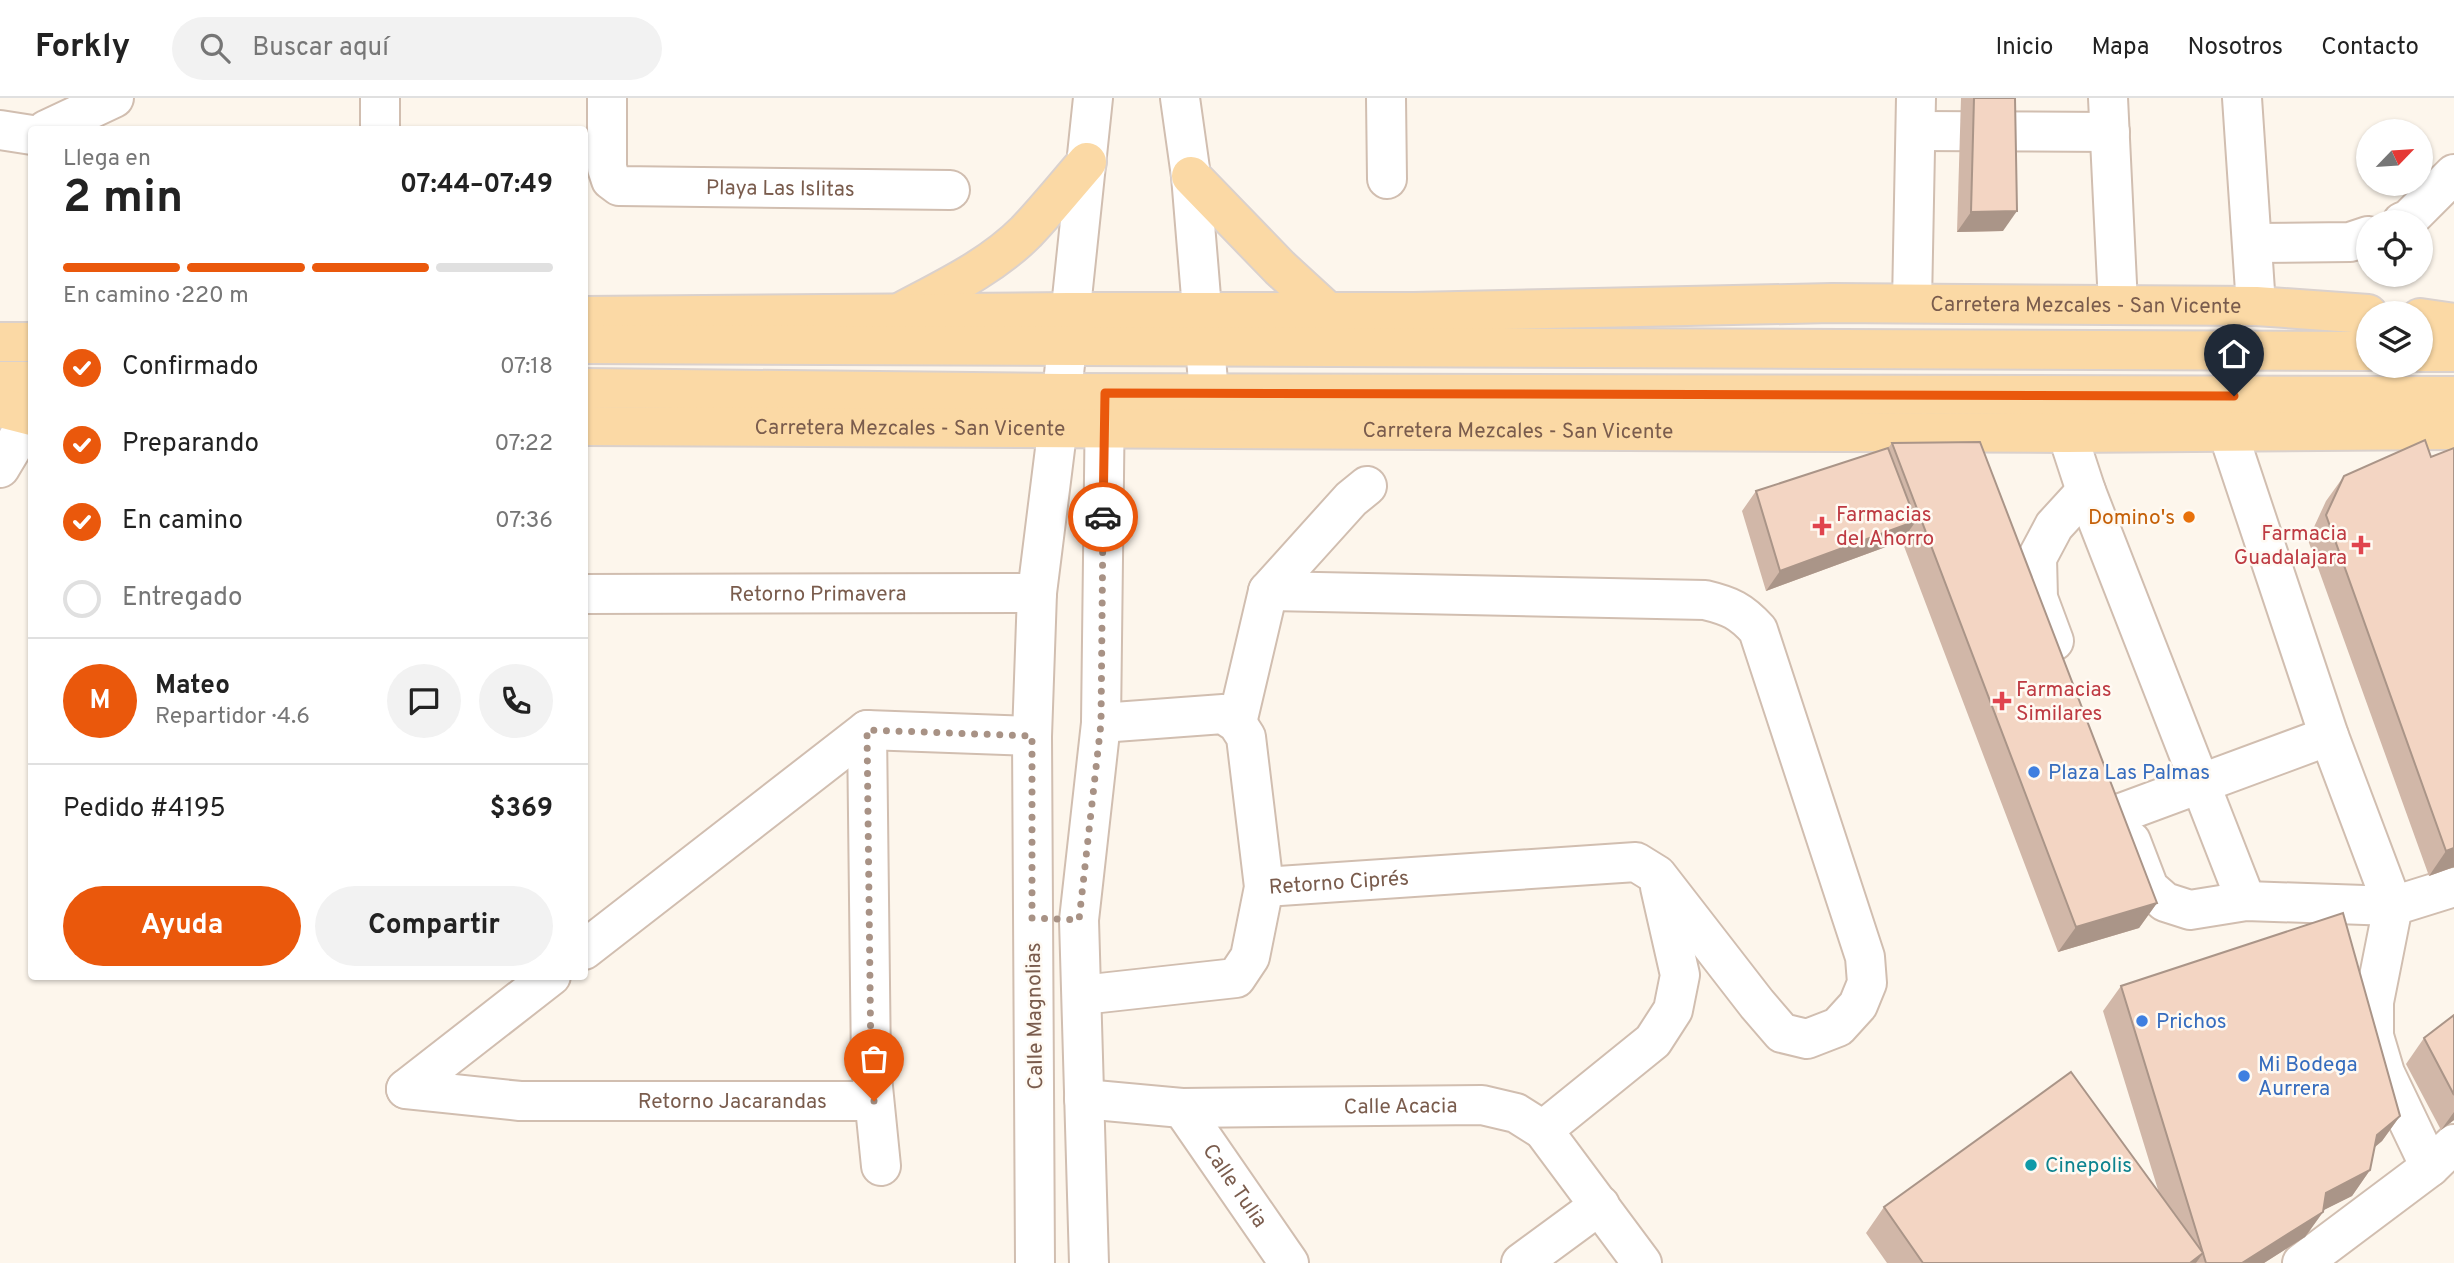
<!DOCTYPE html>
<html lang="es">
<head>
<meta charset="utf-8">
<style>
  body { margin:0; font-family:Overpass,sans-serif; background:#f2f2f2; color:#222; height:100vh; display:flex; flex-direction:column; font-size:26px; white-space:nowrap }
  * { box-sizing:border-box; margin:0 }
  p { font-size:23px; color:#767676 }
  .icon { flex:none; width:38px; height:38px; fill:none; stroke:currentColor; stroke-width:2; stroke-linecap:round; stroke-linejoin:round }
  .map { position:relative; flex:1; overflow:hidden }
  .details { position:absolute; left:28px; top:28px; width:560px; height:854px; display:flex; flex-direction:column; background:#fff; border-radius:7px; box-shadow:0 2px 5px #0004 }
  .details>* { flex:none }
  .needle { width:46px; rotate:65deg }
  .controls { position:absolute; left:2356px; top:21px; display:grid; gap:14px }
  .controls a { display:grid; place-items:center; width:77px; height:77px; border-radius:50%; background:#fff; box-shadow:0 2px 5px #0004; font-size:35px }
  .pin { position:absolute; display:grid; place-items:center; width:60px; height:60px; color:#fff; margin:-72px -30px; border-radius:50% 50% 50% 0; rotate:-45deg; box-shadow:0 0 7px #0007 }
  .pin .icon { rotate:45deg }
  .courier { position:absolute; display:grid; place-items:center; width:70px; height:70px; margin:-35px; border:5px solid #ea580c; border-radius:50%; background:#fff; color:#222; box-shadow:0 2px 9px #0007 }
  .head em { font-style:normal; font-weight:700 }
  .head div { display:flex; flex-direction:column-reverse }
  .head { display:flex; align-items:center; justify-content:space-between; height:119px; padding:0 35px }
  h1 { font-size:46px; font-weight:700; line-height:52px }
  .bar { display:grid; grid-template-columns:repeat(4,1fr); gap:10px 7px; align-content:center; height:84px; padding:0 35px }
  .bar i { height:9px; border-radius:5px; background:#e0e0e0 }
  .bar .active { background:#ea580c }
  .bar p { grid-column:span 4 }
  .line { display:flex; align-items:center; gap:18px; padding:0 35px; border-top:2px solid #e0e0e0 }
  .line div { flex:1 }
  .round { display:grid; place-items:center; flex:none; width:74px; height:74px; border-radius:37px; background:#f2f2f2 }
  ol { padding:0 35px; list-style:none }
  li { display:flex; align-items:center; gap:21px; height:77px }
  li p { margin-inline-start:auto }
  li .icon { padding:7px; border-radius:50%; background:#ea580c; color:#fff; stroke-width:4 }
  li:last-child { color:#767676 }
  li i { width:38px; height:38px; border:4px solid #e0e0e0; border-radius:50% }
  .cta { display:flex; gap:14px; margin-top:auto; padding:14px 35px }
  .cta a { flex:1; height:80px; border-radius:42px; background:#ea580c; color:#fff; font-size:28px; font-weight:700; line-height:80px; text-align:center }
  .cta a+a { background:#f2f2f2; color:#222 }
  header { display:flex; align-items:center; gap:42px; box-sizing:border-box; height:98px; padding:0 35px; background:#fff; border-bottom:2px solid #e0e0e0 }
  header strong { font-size:33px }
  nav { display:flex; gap:38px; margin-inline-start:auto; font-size:24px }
  .search { width:490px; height:63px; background:#f2f2f2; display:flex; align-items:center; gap:18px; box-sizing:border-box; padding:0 24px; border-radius:38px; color:#767676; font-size:26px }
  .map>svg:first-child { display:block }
</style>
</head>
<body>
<header>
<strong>Forkly</strong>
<div class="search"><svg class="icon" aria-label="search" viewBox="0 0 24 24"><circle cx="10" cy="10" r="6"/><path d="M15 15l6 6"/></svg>Buscar aquí</div>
<nav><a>Inicio</a><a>Mapa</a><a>Nosotros</a><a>Contacto</a></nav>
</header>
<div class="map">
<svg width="2454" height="1165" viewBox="0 0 2454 1165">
  <rect width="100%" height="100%" fill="#fdf6ec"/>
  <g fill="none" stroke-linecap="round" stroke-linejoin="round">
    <!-- minor casing -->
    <g stroke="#d1beb0" stroke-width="42">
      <g id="minor">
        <polyline points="380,0 380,32"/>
        <path id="s1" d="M607 0V70L611 82 619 88 950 92"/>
        <polyline points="1180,0 1191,78 1209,296"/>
        <polyline points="1386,0 1387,81"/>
        <polyline points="2108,0 2118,206"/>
        <polyline points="2242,0 2256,208"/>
        <polyline points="0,32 32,37"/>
        <polyline points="46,32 114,0"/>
        <polyline points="1916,33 2110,34"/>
        <polyline points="2402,124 2409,121 2454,76"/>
        <polyline points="2253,145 2350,144 2368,138"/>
        <polyline points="1912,205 1916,0"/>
        <polyline points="2067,335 2086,393 2246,803"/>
        <polyline points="2228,335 2329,638 2393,808 2374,904 2374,938 2385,975 2430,1069"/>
        <polyline points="0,370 31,318"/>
        <path id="s2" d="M584 496 1037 495"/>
        <polyline points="2054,543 2038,500 2037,460 2054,428 2086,393"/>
        <polyline points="1237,625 1268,493 1351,401 1367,388"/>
        <polyline points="867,632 871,969 881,1068"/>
        <polyline points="2121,715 2329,638"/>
        <polyline points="2131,743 2149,790 2165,804 2190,812 2246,803 2393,808 2454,789"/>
        <path id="s3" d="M1264 789 1636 764 1657 777 1757 906 1782 935 1807 941 1838 929 1858 907 1867 885 1865 859 1758 532C1741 513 1730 508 1705 502L1268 493"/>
        <polyline points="584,852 867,632 1032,638"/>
        <polyline points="1082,897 1236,880 1250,859 1264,789 1246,639 1237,625 1223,616 1101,625"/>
        <path id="s4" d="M406 991 520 1003H874"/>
        <polyline points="406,991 551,878"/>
        <path id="s5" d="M1084 1001 1182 1010 1482 1007 1516 1015 1543 1032 1642 1165"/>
        <path id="s6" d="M1182 1010 1289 1165"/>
        <polyline points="1543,1032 1653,943 1673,912 1680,877 1660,789"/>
        <polyline points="1035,1165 1032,638 1037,495 1062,295 1093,0"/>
        <polyline points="1089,1165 1079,822 1101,625 1105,297"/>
        <polyline points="1521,1165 1600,1107"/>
        <polyline points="2302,1165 2430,1069 2454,1046"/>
      </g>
    </g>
    <!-- major casing -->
    <g stroke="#dad1cd" stroke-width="42">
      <g id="major">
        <polyline points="1191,78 1280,170 1329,215"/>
        <path d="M903 213C946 190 991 169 1026 134 1047 112 1067 87 1087 64"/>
        <path id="s7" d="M584 218 1069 214H1413L1832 205 2256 208 2368 216"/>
        <polyline points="2420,220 2454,225"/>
        <polyline points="0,244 32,244"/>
        <polyline points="584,246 2368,253"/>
        <polyline points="2420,254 2454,254"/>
        <polyline points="0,283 32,283"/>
        <polyline points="584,290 1062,295 2454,298"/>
        <polyline points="0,310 32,318"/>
        <path id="s8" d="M584 328 2067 335 2454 332"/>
      </g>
    </g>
    <!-- minor -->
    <use href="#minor" stroke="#fff" stroke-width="38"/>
    <!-- major -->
    <use href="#major" stroke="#fbd9a5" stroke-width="38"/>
  </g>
  <!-- wall -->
  <g fill="#d1b7a8">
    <polygon points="1961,0 2015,0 2003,133 1957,134"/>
    <polygon points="1892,345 2157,805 2139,830 2058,854 1902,443 1766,493 1742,413 1756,393 1888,350"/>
    <polygon points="2454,350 2454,769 2429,778 2308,442 2326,403 2344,378 2431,359"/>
    <polygon points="2121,888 2400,1018 2382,1043 2374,1050 2370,1072 2352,1098 2323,1112 2323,1114 2305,1139 2264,1165 1887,1165 1866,1135 1884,1109 2159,1095 2103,913"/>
    <polygon points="2454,917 2454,1022 2441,1032 2406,966 2424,940"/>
  </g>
  <!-- shaded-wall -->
  <g fill="#aa9588">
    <polygon points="2017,113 2003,133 1957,134 1971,114"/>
    <polygon points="1916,423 1902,443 1766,493 1780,473"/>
    <polygon points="2454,750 2454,769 2429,778 2446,753"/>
    <polygon points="2157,805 2139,830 2058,854 2076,829"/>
    <polygon points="2454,1014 2454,1022 2441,1032"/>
    <polygon points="2400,1018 2382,1043 2359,1062 2377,1037"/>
    <polygon points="2370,1072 2352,1098 2308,1120 2326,1095"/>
    <polygon points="2323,1114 2305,1139 2264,1165 2242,1165"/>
    <polygon points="2203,1155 2196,1165 2190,1165"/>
  </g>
  <!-- building -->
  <g fill="#f3d5c3" stroke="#aa9588" stroke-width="2">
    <polygon points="1974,0 2015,0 2017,113 1971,114"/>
    <polygon points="2425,342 2431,359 2454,350 2454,750 2446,753 2326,417 2344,378"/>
    <polygon points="1980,344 2157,805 2076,829 1892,345"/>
    <polygon points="1888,350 1916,423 1780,473 1756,393"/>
    <polygon points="2343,815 2400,1018 2377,1037 2370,1072 2326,1095 2323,1114 2242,1165 2206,1165 2121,888"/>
    <polygon points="2454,917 2454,997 2424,940"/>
    <polygon points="2071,974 2203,1155 2190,1165 1923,1165 1884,1109"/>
  </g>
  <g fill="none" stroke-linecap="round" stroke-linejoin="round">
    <!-- done -->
    <polyline stroke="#a89285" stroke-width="7" stroke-dasharray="0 12.6" points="874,1003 871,969 867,632 1032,638 1032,820 1079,822 1101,625 1103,419"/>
    <!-- route -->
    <polyline stroke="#ea580c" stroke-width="9" points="1103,419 1105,295 2234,298"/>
  </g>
  <!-- markers -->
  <circle fill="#e8710a" stroke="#fffaf3" stroke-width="2.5" cx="2189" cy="419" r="7"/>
  <g fill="#e0444e" stroke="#fffaf3" stroke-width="2.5">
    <path d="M1818.5 417.5h7v7h7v7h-7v7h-7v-7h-7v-7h7z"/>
    <path d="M2357.5 436.5h7v7h7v7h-7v7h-7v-7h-7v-7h7z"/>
    <path d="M1998.5 592.5h7v7h7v7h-7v7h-7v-7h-7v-7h7z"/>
  </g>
  <g fill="#3f7fe0" stroke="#fffaf3" stroke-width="2.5">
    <circle cx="2034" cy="674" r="7"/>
    <circle cx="2142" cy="923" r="7"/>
    <circle cx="2244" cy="978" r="7"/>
  </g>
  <circle fill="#0f9aa8" stroke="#fffaf3" stroke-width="2.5" cx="2031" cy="1067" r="7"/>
  <g text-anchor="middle" stroke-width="5" stroke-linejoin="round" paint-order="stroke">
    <!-- street labels -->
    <g font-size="21" fill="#7a5c4d" stroke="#fffaf3">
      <text dy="7" stroke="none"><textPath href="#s1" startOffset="254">Playa Las Islitas</textPath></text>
      <text dy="7" stroke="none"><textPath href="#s7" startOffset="1502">Carretera Mezcales - San Vicente</textPath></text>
      <text dy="7" stroke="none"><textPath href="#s8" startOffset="326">Carretera Mezcales - San Vicente</textPath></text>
      <text dy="7" stroke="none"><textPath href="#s8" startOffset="934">Carretera Mezcales - San Vicente</textPath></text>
      <text dy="7" stroke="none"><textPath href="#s2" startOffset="234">Retorno Primavera</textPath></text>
      <text dy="7" stroke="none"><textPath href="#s3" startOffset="75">Retorno Ciprés</textPath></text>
      <text transform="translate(1034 918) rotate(-91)" y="7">Calle Magnolias</text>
      <text dy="7" stroke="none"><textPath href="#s4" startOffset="327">Retorno Jacarandas</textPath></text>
      <text dy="7" stroke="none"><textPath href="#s5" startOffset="317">Calle Acacia</textPath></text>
      <text dy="7" stroke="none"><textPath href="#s6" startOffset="94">Calle Tulia</textPath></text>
    </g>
    <!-- health labels -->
    <g font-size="21" fill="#be3a42" stroke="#fffaf3" text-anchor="start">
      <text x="1836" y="423">Farmacias<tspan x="1836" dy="24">del Ahorro</tspan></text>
      <text x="2347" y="442" text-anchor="end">Farmacia<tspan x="2347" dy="24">Guadalajara</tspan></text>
      <text x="2016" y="598">Farmacias<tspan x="2016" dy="24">Similares</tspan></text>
    </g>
    <!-- food labels -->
    <g font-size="21" fill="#c56008" stroke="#fffaf3" text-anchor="end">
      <text x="2175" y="426">Domino's</text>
    </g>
    <!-- shop labels -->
    <g font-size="21" fill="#366cbe" stroke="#fffaf3" text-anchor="start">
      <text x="2048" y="681">Plaza Las Palmas</text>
      <text x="2156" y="930">Prichos</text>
      <text x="2258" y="973">Mi Bodega<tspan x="2258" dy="24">Aurrera</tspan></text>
    </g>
    <!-- culture labels -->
    <g font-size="21" fill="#0d838f" stroke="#fffaf3" text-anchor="start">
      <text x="2045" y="1074">Cinepolis</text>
    </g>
  </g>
</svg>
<div class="controls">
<a><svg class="needle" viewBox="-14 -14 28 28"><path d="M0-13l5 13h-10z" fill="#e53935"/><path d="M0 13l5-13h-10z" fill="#767676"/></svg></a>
<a><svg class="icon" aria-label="locate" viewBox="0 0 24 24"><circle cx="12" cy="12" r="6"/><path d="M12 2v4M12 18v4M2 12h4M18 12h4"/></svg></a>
<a><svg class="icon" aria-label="layers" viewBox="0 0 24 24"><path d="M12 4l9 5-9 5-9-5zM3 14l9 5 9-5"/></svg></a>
</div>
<div class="pin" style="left:874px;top:1003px;background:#ea580c"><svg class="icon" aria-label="bag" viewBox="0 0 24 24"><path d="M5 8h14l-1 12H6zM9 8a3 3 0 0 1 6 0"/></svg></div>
<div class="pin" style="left:2234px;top:298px;background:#1f2937"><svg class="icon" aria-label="home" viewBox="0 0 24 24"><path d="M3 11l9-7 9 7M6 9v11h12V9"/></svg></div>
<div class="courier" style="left:1103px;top:419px"><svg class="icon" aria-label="car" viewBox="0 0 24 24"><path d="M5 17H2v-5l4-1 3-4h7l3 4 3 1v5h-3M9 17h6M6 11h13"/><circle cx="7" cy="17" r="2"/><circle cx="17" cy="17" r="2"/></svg></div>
<section class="details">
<div class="head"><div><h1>2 min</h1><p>Llega en</p></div><em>07:44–07:49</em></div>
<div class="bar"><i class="active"></i><i class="active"></i><i class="active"></i><i></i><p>En camino · 220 m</p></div>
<ol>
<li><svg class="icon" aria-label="check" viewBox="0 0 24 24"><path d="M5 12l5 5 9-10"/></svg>Confirmado<p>07:18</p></li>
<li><svg class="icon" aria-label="check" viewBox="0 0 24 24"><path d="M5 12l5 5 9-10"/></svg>Preparando<p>07:22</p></li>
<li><svg class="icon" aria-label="check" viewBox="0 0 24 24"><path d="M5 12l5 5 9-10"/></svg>En camino<p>07:36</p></li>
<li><i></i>Entregado</li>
</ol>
<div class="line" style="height:126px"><b class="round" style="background:#ea580c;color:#fff">M</b><div><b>Mateo</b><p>Repartidor · 4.6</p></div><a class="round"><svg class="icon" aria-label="chat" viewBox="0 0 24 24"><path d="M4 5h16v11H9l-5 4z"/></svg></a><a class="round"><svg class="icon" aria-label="phone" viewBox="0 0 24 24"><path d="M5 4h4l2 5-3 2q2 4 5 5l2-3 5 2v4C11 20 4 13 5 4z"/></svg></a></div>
<div class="line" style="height:91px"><div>Pedido #4195</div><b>$369</b></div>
<div class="cta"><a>Ayuda</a><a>Compartir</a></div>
</section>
</div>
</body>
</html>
